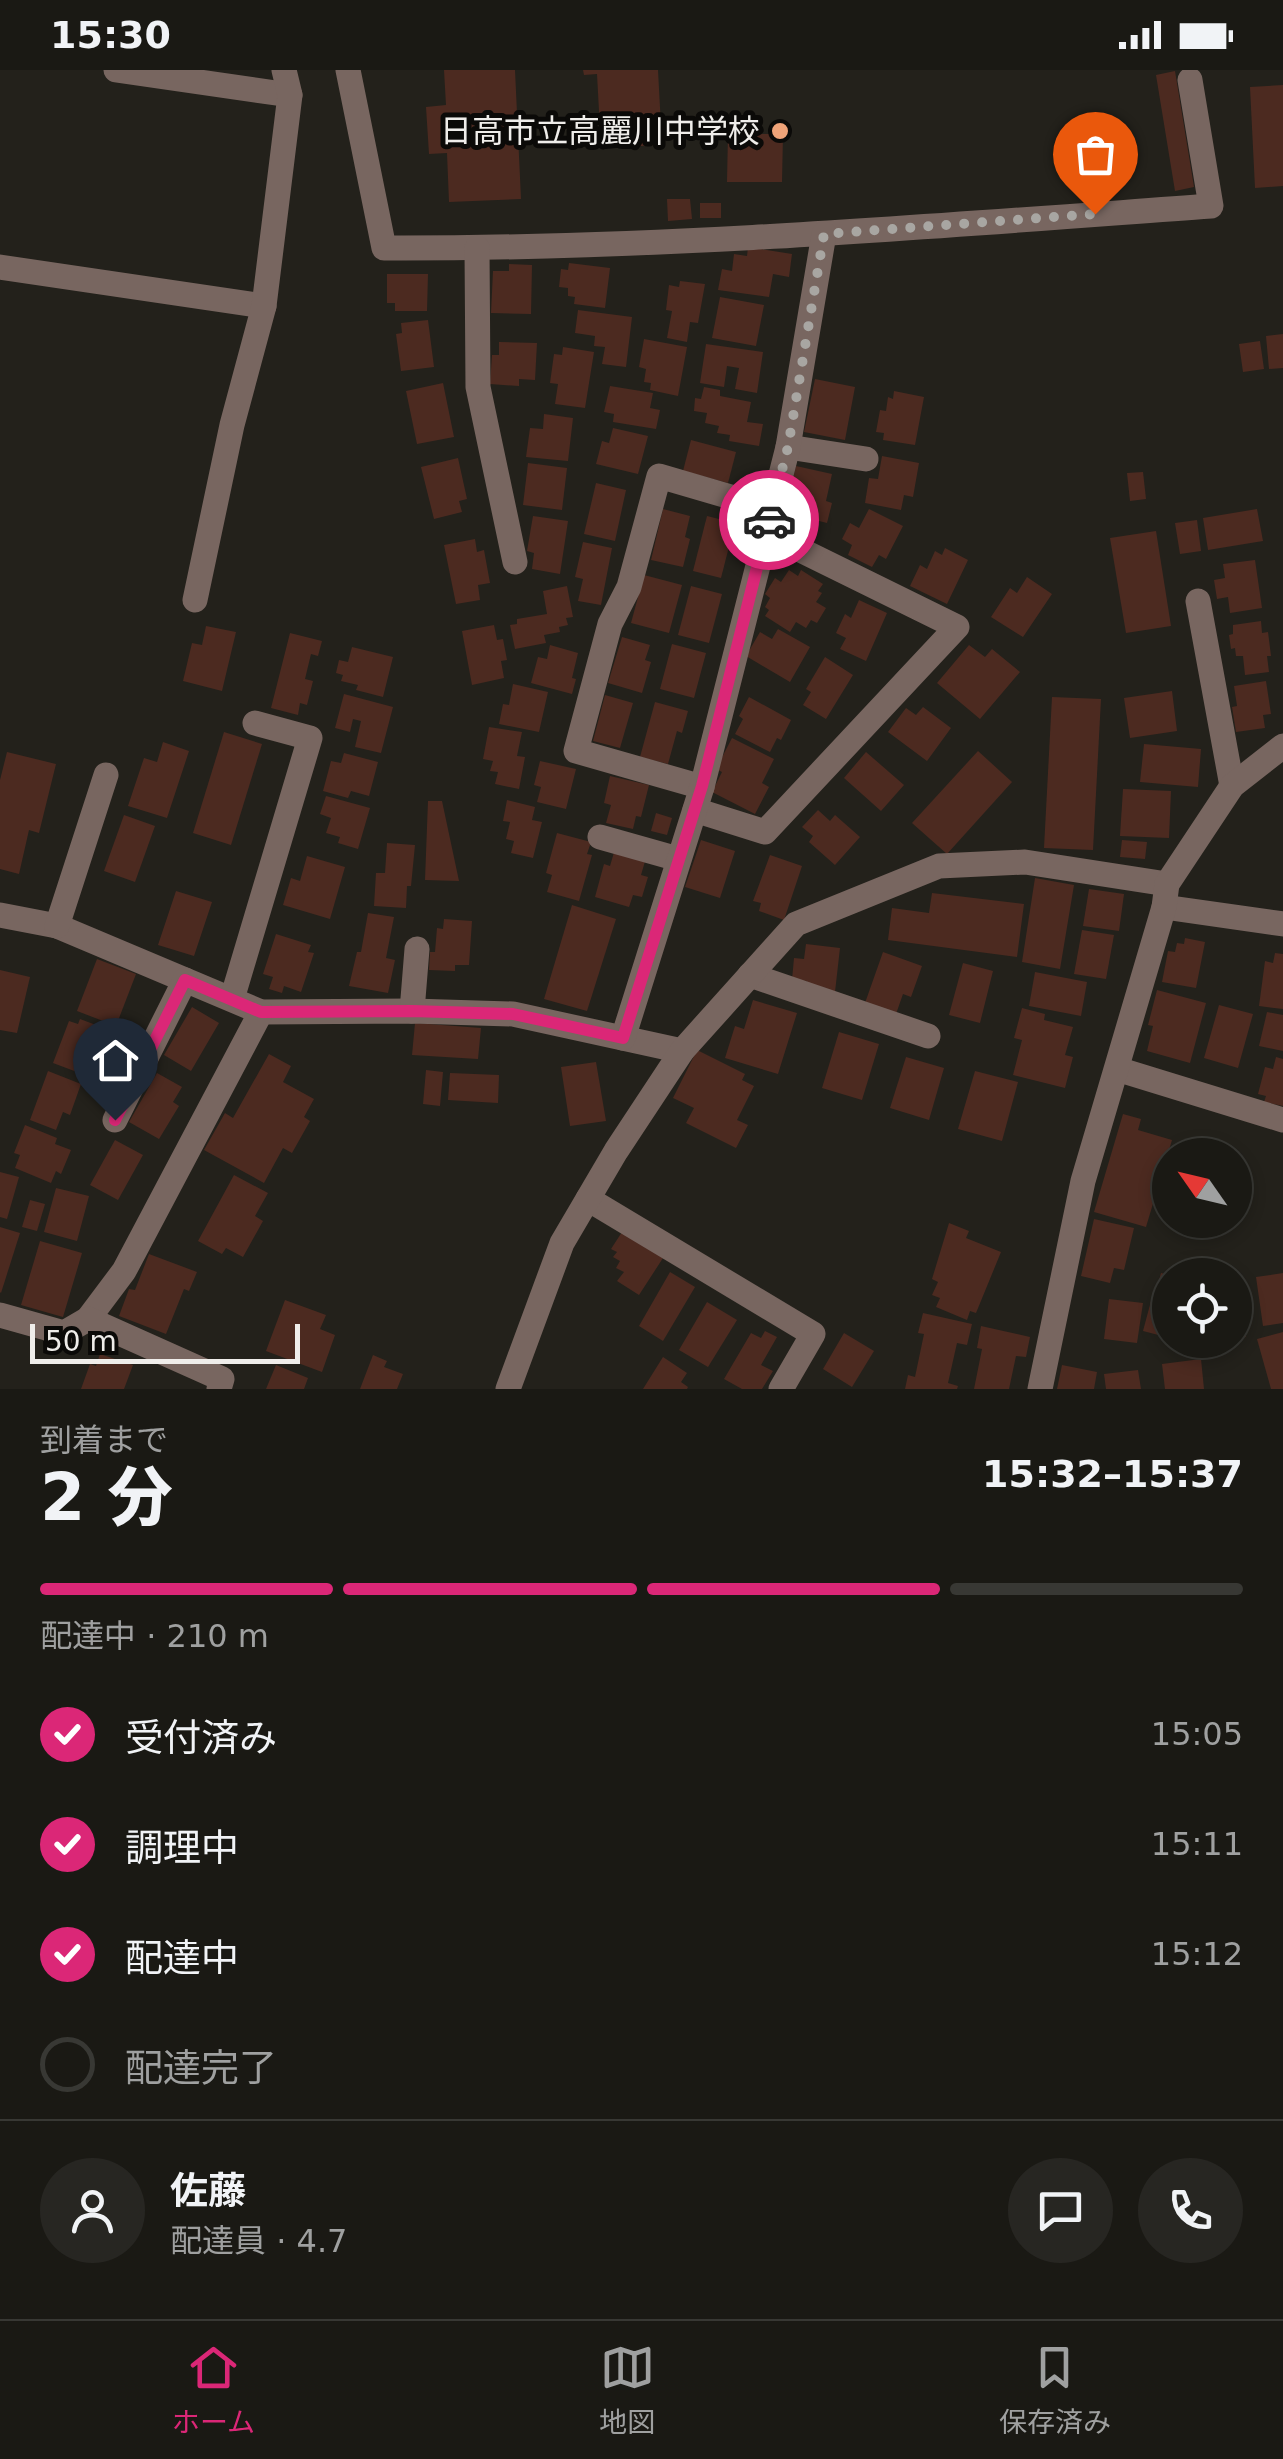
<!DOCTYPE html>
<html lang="ja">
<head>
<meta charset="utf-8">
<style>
  body { margin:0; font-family:"DejaVu Sans","Noto Sans JP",sans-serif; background:#272622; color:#f1f3f6; height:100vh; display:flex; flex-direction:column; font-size:38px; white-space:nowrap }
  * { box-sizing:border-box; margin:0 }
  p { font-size:32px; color:#9fa0a0 }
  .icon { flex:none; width:55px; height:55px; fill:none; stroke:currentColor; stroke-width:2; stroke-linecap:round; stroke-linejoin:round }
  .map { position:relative; height:1319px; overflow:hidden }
  .side { display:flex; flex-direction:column; background:#1a1914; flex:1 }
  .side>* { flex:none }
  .needle { width:65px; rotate:304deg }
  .controls { position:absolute; left:1152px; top:1068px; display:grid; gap:20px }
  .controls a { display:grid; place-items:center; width:100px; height:100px; border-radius:50%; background:#1a1914; box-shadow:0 5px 15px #0003,0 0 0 2px #383834; font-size:50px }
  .scale { position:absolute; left:30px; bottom:25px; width:270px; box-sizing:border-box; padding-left:10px; border:5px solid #efedea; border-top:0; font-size:28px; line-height:35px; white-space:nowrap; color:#efedea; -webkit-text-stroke:8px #0b0a08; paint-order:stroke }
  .pin { position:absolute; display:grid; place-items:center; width:85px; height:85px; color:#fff; margin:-102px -42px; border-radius:50% 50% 50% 0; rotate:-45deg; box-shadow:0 0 10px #0007 }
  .pin .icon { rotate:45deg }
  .courier { position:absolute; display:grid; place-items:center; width:100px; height:100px; margin:-50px; border:8px solid #db2777; border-radius:50%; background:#fff; color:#222; box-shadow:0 2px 12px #0007 }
  .head em { font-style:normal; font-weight:800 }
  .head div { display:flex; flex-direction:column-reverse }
  .head { display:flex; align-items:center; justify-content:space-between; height:170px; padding:0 40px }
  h1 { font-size:65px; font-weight:800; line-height:75px }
  .bar { display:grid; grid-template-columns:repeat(4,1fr); gap:15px 10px; align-content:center; height:120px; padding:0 40px }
  .bar i { height:12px; border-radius:8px; background:#383834 }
  .bar .current { background:#db2777 }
  .bar p { grid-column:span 4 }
  .line { display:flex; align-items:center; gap:25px; padding:0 40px; border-top:2px solid #383834 }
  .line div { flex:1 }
  .round { display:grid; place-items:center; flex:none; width:105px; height:105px; border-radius:52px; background:#272622 }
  ol { padding:0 40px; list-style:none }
  li { display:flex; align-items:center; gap:30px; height:110px }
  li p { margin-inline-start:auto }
  li .icon { padding:10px; border-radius:50%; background:#db2777; color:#fff; stroke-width:4 }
  li:last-child { color:#9fa0a0 }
  li i { width:55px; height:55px; border:5px solid #383834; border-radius:50% }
  .status { display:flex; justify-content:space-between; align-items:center; height:70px; padding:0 50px; background:#1a1914; direction:ltr }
  .status svg { height:28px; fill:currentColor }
  .tabs { display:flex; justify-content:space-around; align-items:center; height:140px; border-top:2px solid #383834; background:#1a1914; font-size:28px; color:#9fa0a0 }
  .tabs a { display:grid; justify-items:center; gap:5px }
  .tabs .current { color:#db2777 }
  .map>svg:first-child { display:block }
</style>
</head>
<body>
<div class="status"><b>15:30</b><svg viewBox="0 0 49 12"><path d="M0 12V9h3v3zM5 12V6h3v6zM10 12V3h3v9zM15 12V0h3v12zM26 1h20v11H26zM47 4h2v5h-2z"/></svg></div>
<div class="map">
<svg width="1283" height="1319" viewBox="0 0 1283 1319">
  <rect width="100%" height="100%" fill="#23211b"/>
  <!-- building -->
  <g fill="#4c2a20">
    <polygon points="444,0 515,0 521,129 449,132 447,83 429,84 426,37 446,35"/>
    <polygon points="583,0 658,0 662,75 601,78 597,4 584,5"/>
    <polygon points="1175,1 1194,117 1175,121 1156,5"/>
    <polygon points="1283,15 1283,116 1255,118 1250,17"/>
    <polygon points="728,64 783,64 782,112 727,112"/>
    <polygon points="667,129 690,129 692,149 668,151"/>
    <rect x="700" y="133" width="21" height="15"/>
    <polygon points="748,177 792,184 789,207 773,204 769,227 718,220 722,199 732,201 734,184 747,186"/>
    <polygon points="569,193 610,198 605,238 574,234 575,227 568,226 568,218 559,217 561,199 568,200"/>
    <polygon points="509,194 532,195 531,244 491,243 493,201 509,201"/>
    <polygon points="387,204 428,204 427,241 395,241 395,233 387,233"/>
    <polygon points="680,211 705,214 698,253 690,252 687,272 667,268 672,241 666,240 669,215 679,217"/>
    <polygon points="720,227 764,235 756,276 712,268"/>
    <polygon points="578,240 632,247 626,297 602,294 605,277 594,276 595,266 575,263"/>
    <polygon points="428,250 434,297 401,301 396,264 402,263 401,253"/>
    <polygon points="1283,264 1283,298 1269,299 1266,266"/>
    <polygon points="644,269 687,277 678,326 650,320 651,313 644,312 646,299 639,297"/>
    <polygon points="1260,271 1264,299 1243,302 1239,274"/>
    <polygon points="499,272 537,273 535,310 519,309 519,316 490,314 492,285 499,285"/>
    <polygon points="706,274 763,282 757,323 735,319 739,298 727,296 724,317 700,313"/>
    <polygon points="563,277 594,282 585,338 555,334 558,314 550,313 554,284 562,285"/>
    <polygon points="815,309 855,317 845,370 804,362"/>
    <polygon points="443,313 454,367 417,374 406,321"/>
    <polygon points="610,316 653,323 650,338 660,340 656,359 613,352 614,344 604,342"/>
    <polygon points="704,317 720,320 720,326 751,332 747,352 763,354 759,376 729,371 730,365 717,363 719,356 705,353 707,343 694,341 695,328 701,329"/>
    <polygon points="894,321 924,327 915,375 883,370 884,363 876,362 880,340 886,341 888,327 893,329"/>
    <polygon points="544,344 573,348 568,391 526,387 530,358 543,359"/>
    <polygon points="613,358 648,366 638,404 596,394 602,371 609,373"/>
    <polygon points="691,370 736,382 728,413 683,401"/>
    <polygon points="882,386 919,393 913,427 904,425 901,440 865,433 869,408 878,409"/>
    <polygon points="458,388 467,429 459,431 462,442 434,449 421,397"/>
    <polygon points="528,393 567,398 562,440 523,435"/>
    <polygon points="796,396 832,404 826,431 832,433 827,453 807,448 804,458 783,453"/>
    <polygon points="1143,402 1146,429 1130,431 1127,403"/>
    <polygon points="596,413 626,420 615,471 584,464"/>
    <polygon points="663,439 690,446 685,467 690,469 683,497 651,490"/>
    <polygon points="869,439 903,456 886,489 879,485 872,497 848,485 852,475 842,469 850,453 859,458"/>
    <polygon points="1257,439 1263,471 1208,480 1203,448"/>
    <polygon points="533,446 568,451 560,504 532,499 534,483 527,481"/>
    <polygon points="707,446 735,453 721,508 693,501"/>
    <polygon points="1197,450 1201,481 1180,484 1175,453"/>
    <polygon points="1156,461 1171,556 1126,563 1110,468"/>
    <polygon points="475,469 477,482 484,480 490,513 478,515 480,530 456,534 444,475"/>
    <polygon points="583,472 612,478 601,535 578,531 583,509 575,507"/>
    <polygon points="945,478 968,490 947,534 910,516 920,495 927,499 935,481 942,485"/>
    <polygon points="1255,490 1262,538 1230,543 1228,527 1217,529 1214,510 1225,508 1223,494"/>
    <polygon points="789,500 798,506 801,500 823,514 818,521 822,523 816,532 826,538 817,553 811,550 806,558 796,552 790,562 765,546 769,540 765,537 770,528 765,524 775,508 781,512"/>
    <polygon points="644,505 682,515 669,563 631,553"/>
    <polygon points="1027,507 1052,524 1023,567 991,547 1010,518 1017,523"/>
    <polygon points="567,516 573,547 566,548 568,555 559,557 560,562 544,565 546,573 515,579 510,555 517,554 517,549 547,544 543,521"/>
    <polygon points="691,516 722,524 709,573 678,565"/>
    <polygon points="859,530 887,543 866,591 840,579 846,568 836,563 845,544 851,548"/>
    <polygon points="1261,551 1262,563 1268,562 1271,586 1267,586 1269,602 1245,605 1243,586 1236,586 1235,578 1231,579 1229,565 1233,564 1233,555"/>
    <polygon points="494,555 497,570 503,569 507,590 501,591 504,608 472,615 462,561"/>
    <polygon points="206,556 236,562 222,621 183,611 192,573 202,575"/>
    <polygon points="778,559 810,577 790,612 746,586 760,562 772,569"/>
    <polygon points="290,563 322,571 318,586 311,584 305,609 313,611 307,635 300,633 298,645 271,638"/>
    <polygon points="622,567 650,575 645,590 651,592 642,623 608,613"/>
    <polygon points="672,574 706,583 694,628 660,619"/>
    <polygon points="550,575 578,583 572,608 576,609 572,624 531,613 538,587 547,589"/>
    <polygon points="969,575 985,587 992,579 1020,602 980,649 937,613"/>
    <polygon points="352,577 393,587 383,627 356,620 358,615 341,611 343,605 336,603 339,590 348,592"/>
    <polygon points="825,587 853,605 826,649 803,635 811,622 806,619"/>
    <polygon points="1266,611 1271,644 1263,645 1265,658 1236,662 1232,637 1237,636 1234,616"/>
    <polygon points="513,614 548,622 539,662 499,654 503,634 509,635"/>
    <polygon points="1172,621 1177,661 1130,668 1124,628"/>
    <polygon points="344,624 393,637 381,683 355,677 361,651 353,649 350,662 335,658"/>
    <polygon points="605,625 633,633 620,678 593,671"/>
    <polygon points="749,627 791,650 781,670 777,668 770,682 735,664 743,649 739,646"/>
    <polygon points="1052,627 1101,629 1093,780 1044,778"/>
    <polygon points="655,632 688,641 682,663 677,661 668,694 640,687"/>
    <polygon points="923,637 951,658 927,691 888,662 906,638 916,645"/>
    <polygon points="489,657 522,662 517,686 525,687 519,719 495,714 498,702 490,701 493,691 483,689"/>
    <polygon points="224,662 262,674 231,775 193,763"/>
    <polygon points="732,668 774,689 762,713 769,717 755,744 712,722 722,702 716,699"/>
    <polygon points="163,672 189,681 167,748 128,736 144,688 157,692"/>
    <polygon points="1144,674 1201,679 1198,717 1140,712"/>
    <polygon points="978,681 1012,712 947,784 912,753"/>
    <polygon points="7,682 56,694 39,763 29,760 19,804 0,799 0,710"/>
    <polygon points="866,682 904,715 881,741 844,708"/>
    <polygon points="344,683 378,692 369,726 351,721 348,728 323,721 331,691 341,693"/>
    <polygon points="540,691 576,699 566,739 537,732 541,717 534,715"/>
    <polygon points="610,706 649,715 641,747 636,746 633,759 606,753 611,735 604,733"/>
    <polygon points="1123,719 1171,721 1169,768 1120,766"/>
    <polygon points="326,726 370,738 358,779 338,773 340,767 326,763 331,748 320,744"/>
    <polygon points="507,730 535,737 532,750 542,752 533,788 511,783 514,771 506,769 510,752 503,751"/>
    <polygon points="428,731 442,731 459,811 425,810"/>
    <polygon points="818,740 830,751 835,745 860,767 835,795 809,772 813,766 802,757"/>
    <polygon points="656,743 672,748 667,765 651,761"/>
    <polygon points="124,745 155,756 135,812 104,801"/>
    <polygon points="557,763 591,772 587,784 592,785 579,831 547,822 552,805 546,803"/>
    <polygon points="701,770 735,781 720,828 685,817"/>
    <polygon points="1122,770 1147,772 1145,789 1120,787"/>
    <polygon points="387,773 415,775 411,816 407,816 406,838 374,836 376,803 385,803"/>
    <polygon points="615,779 646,788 641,805 648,807 642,827 633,825 629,837 595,827 604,794 610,796"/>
    <polygon points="770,785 802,796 784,850 759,841 761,833 753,831"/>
    <polygon points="307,786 345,797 330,849 283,835 291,808 300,811"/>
    <polygon points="1035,808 1074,815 1060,899 1022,892"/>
    <polygon points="1089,819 1124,824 1119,861 1083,856"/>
    <polygon points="176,821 212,832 194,886 158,875"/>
    <polygon points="932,823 1024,834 1017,887 888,870 892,838 929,843"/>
    <polygon points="572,835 616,849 587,941 544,929"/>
    <polygon points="368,843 394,847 386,888 395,890 388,923 349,916 357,882 361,882"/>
    <polygon points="444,849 472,851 469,895 455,895 455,901 429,900 430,882 435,882 437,858 443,859"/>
    <polygon points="1082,860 1114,865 1106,909 1074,904"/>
    <polygon points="276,864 311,875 308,882 314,883 301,922 284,916 282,923 269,919 273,907 263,904"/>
    <polygon points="1185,868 1205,872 1196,918 1162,912 1168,881 1175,882 1177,873 1184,874"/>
    <polygon points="806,874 840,878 835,922 806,919 807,911 792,910 794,888 804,889"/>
    <polygon points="883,882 922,896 911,927 903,924 896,944 865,933"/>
    <polygon points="1275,883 1283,884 1283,939 1259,936 1265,891 1273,893"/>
    <polygon points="97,889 136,904 116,956 77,941"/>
    <polygon points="963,893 993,901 980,953 949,945"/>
    <polygon points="0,900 30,907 17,963 0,960"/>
    <polygon points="1035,902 1087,912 1081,946 1029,936"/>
    <polygon points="1157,920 1206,933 1190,993 1147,981 1153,956 1148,955"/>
    <polygon points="753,930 797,943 778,1004 725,988 735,956 744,959"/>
    <polygon points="1219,935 1253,944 1238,998 1204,988"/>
    <polygon points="192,937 219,953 191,1001 164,985"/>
    <polygon points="1022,938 1045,944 1044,950 1073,957 1065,985 1073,987 1065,1018 1013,1005 1022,970 1014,968"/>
    <polygon points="1267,942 1283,945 1283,981 1259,976"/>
    <polygon points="80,949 112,961 93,1008 53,993 69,951 78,954"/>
    <polygon points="415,953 481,958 478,989 412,985"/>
    <polygon points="839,962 879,974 862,1030 822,1018"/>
    <polygon points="697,980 745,1004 742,1010 754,1016 737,1050 748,1055 736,1078 686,1053 694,1038 673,1028"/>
    <polygon points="269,984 291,996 283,1012 314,1029 304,1047 310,1051 292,1083 283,1078 264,1113 204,1080 225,1043 233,1048"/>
    <polygon points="906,987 944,998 929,1050 890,1038"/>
    <polygon points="1276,987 1283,989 1283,1036 1264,1032 1266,1026 1258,1024 1265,997 1273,999"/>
    <polygon points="596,992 606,1051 570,1056 561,997"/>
    <polygon points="426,1000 443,1002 440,1036 423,1034"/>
    <polygon points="48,1001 81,1014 70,1045 63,1042 56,1060 30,1050"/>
    <polygon points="975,1001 1018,1012 1002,1071 958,1059"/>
    <polygon points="157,1003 182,1017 173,1032 179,1036 159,1069 129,1052"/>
    <polygon points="450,1003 499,1005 498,1033 448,1030"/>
    <polygon points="1123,1044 1141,1049 1138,1060 1172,1070 1146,1157 1094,1142"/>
    <polygon points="25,1055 57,1068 55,1074 71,1080 61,1104 56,1101 51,1113 15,1098 20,1085 14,1083"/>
    <polygon points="115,1070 143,1085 118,1130 90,1115"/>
    <polygon points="0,1102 19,1107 7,1149 0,1147"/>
    <polygon points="234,1105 268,1123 255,1146 263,1151 243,1187 226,1178 222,1184 198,1171"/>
    <polygon points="56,1118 89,1126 77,1171 44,1162"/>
    <polygon points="30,1130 45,1134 37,1161 22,1157"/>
    <polygon points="1094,1149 1134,1158 1124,1200 1114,1198 1110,1213 1081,1206"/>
    <polygon points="949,1153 969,1161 966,1168 1001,1182 976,1243 970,1241 967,1250 936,1237 940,1228 932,1225 938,1212 932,1209"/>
    <polygon points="0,1157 20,1163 1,1223 0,1222"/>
    <polygon points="622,1162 663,1188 639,1225 617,1211 624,1202 616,1198 620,1191 613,1187 617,1182 611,1179"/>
    <polygon points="40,1171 82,1183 63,1247 21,1235"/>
    <polygon points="149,1184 197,1202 189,1221 184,1219 166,1264 119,1246 129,1219 135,1220"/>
    <polygon points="670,1202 695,1217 663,1271 639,1256"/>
    <polygon points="1161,1203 1170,1205 1170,1229 1155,1225"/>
    <polygon points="1283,1203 1283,1253 1263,1256 1256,1207"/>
    <polygon points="1241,1213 1246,1237 1241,1238 1246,1267 1235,1269 1235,1214"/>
    <polygon points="1109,1229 1143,1233 1137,1273 1104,1269"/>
    <polygon points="285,1230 326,1245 320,1259 335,1265 322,1302 266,1281"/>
    <polygon points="1151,1231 1170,1235 1170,1268 1143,1261"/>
    <polygon points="707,1232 737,1250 708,1297 679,1280"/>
    <polygon points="923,1243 972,1254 967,1275 957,1273 948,1313 958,1316 957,1319 905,1319 908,1305 915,1307 924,1264 918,1263"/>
    <polygon points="981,1256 1030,1267 1026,1287 1016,1286 1009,1319 974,1319 982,1279 977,1278"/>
    <polygon points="765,1261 777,1267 761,1295 773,1301 762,1319 742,1319 724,1309 751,1263 761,1268"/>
    <polygon points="1283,1262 1283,1319 1271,1319 1257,1269"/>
    <polygon points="844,1263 874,1281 852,1317 823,1299"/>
    <polygon points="100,1284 133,1295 124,1319 81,1319 90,1294 96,1296"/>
    <polygon points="373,1285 387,1291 384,1297 403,1304 397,1319 360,1319"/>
    <polygon points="663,1287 687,1303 681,1312 688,1317 687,1319 643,1319"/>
    <polygon points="1201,1289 1204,1319 1165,1319 1162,1294"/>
    <polygon points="276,1295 308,1308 304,1319 266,1319"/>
    <polygon points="1062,1295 1097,1302 1094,1319 1057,1319"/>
    <polygon points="1138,1300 1141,1319 1106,1319 1104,1304"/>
  </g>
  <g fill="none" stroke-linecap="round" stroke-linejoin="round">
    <!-- minor -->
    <g stroke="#786660" stroke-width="25">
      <polyline points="116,0 290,25"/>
      <path d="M348 0 384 178C660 179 936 156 1211 136L1190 10"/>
      <polyline points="477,178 478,317 515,492"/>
      <polyline points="0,197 264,236"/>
      <polyline points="788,377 866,389"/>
      <polyline points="195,530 232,355 264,236 290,25 284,0"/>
      <polyline points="1198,531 1232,716"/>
      <polyline points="702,717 576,681 610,554 629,517 659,406 772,439"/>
      <polyline points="695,740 765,762 957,557 766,463"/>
      <polyline points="600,767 678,789"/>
      <polyline points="1164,837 1283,854"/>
      <polyline points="0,845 57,856 261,942 412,941 513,944 682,981"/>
      <polyline points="57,856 106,705"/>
      <polyline points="750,905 928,966"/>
      <polyline points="232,929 310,668 255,653"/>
      <polyline points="412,941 417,879"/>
      <polyline points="623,968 702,717 788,377 824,164"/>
      <polyline points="1117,999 1283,1050"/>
      <polyline points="115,1050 185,910"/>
      <polyline points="588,1129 813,1264 781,1319"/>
      <polyline points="0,1245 64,1263 88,1249 124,1201 261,942"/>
      <polyline points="88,1249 222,1309 219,1319"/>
      <polyline points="508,1319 562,1173 616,1081 682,981 796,854 939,796 1025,792 1167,814"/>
      <polyline points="1040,1319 1083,1111 1164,837 1167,814 1232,716 1283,676"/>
    </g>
  </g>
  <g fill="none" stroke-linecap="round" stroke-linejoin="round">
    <!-- done -->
    <polyline stroke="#a8a6a2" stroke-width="10" stroke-dasharray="0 18" points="769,450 788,377 824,164 1095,144"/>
    <!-- route -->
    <polyline stroke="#db2777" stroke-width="12" points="115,1050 185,910 261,942 412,941 513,944 623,968 702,716 769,450"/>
  </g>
  <!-- markers -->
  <circle fill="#efa378" stroke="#0b0a08" stroke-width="4" cx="780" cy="61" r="10"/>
  <g text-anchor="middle" stroke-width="10" stroke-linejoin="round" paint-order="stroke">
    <!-- poi labels -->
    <g font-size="32" fill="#efedea" stroke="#0b0a08" text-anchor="end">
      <text x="760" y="72">日高市立高麗川中学校</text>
    </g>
  </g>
</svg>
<div class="controls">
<a><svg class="needle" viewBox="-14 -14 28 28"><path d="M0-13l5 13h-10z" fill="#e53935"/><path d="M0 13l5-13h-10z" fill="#9fa0a0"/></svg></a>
<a><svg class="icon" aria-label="locate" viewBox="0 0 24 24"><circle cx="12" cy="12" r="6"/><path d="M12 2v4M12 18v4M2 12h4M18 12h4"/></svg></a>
</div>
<div class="scale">50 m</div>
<div class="pin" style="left:1095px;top:144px;background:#ea580c"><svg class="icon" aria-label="bag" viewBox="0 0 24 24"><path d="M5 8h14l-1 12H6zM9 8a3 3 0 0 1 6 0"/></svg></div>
<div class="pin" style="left:115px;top:1050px;background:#1f2937"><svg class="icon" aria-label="home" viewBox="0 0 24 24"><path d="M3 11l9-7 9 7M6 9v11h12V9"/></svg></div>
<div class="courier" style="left:769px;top:450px"><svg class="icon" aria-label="car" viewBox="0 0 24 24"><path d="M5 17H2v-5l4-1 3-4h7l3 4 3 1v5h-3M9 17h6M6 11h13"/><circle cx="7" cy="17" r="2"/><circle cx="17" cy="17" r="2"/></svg></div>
</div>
<section class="side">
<div class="head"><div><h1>2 分</h1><p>到着まで</p></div><em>15:32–15:37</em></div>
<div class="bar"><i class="current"></i><i class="current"></i><i class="current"></i><i></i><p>配達中 · 210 m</p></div>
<ol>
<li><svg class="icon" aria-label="check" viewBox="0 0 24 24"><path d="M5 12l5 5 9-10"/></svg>受付済み<p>15:05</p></li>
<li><svg class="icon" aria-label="check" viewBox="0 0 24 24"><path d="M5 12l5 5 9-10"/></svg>調理中<p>15:11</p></li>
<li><svg class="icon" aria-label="check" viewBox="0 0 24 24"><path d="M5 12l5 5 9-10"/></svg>配達中<p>15:12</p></li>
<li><i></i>配達完了</li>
</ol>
<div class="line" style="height:180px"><a class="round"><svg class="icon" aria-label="person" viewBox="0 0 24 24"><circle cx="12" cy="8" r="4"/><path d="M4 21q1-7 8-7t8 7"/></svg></a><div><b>佐藤</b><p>配達員 · 4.7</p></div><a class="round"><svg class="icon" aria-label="chat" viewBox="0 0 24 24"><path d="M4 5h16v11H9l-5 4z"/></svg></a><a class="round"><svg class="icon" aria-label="phone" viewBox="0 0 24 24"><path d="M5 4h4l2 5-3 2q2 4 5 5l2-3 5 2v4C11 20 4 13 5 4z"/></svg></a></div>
</section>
<nav class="tabs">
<a class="current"><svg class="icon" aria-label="home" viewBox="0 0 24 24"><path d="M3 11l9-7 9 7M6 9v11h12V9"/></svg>ホーム</a>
<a><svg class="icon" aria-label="map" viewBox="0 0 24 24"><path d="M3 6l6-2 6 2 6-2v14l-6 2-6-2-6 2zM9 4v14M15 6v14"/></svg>地図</a>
<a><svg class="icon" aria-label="saved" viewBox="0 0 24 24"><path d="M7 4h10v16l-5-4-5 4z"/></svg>保存済み</a>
</nav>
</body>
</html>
